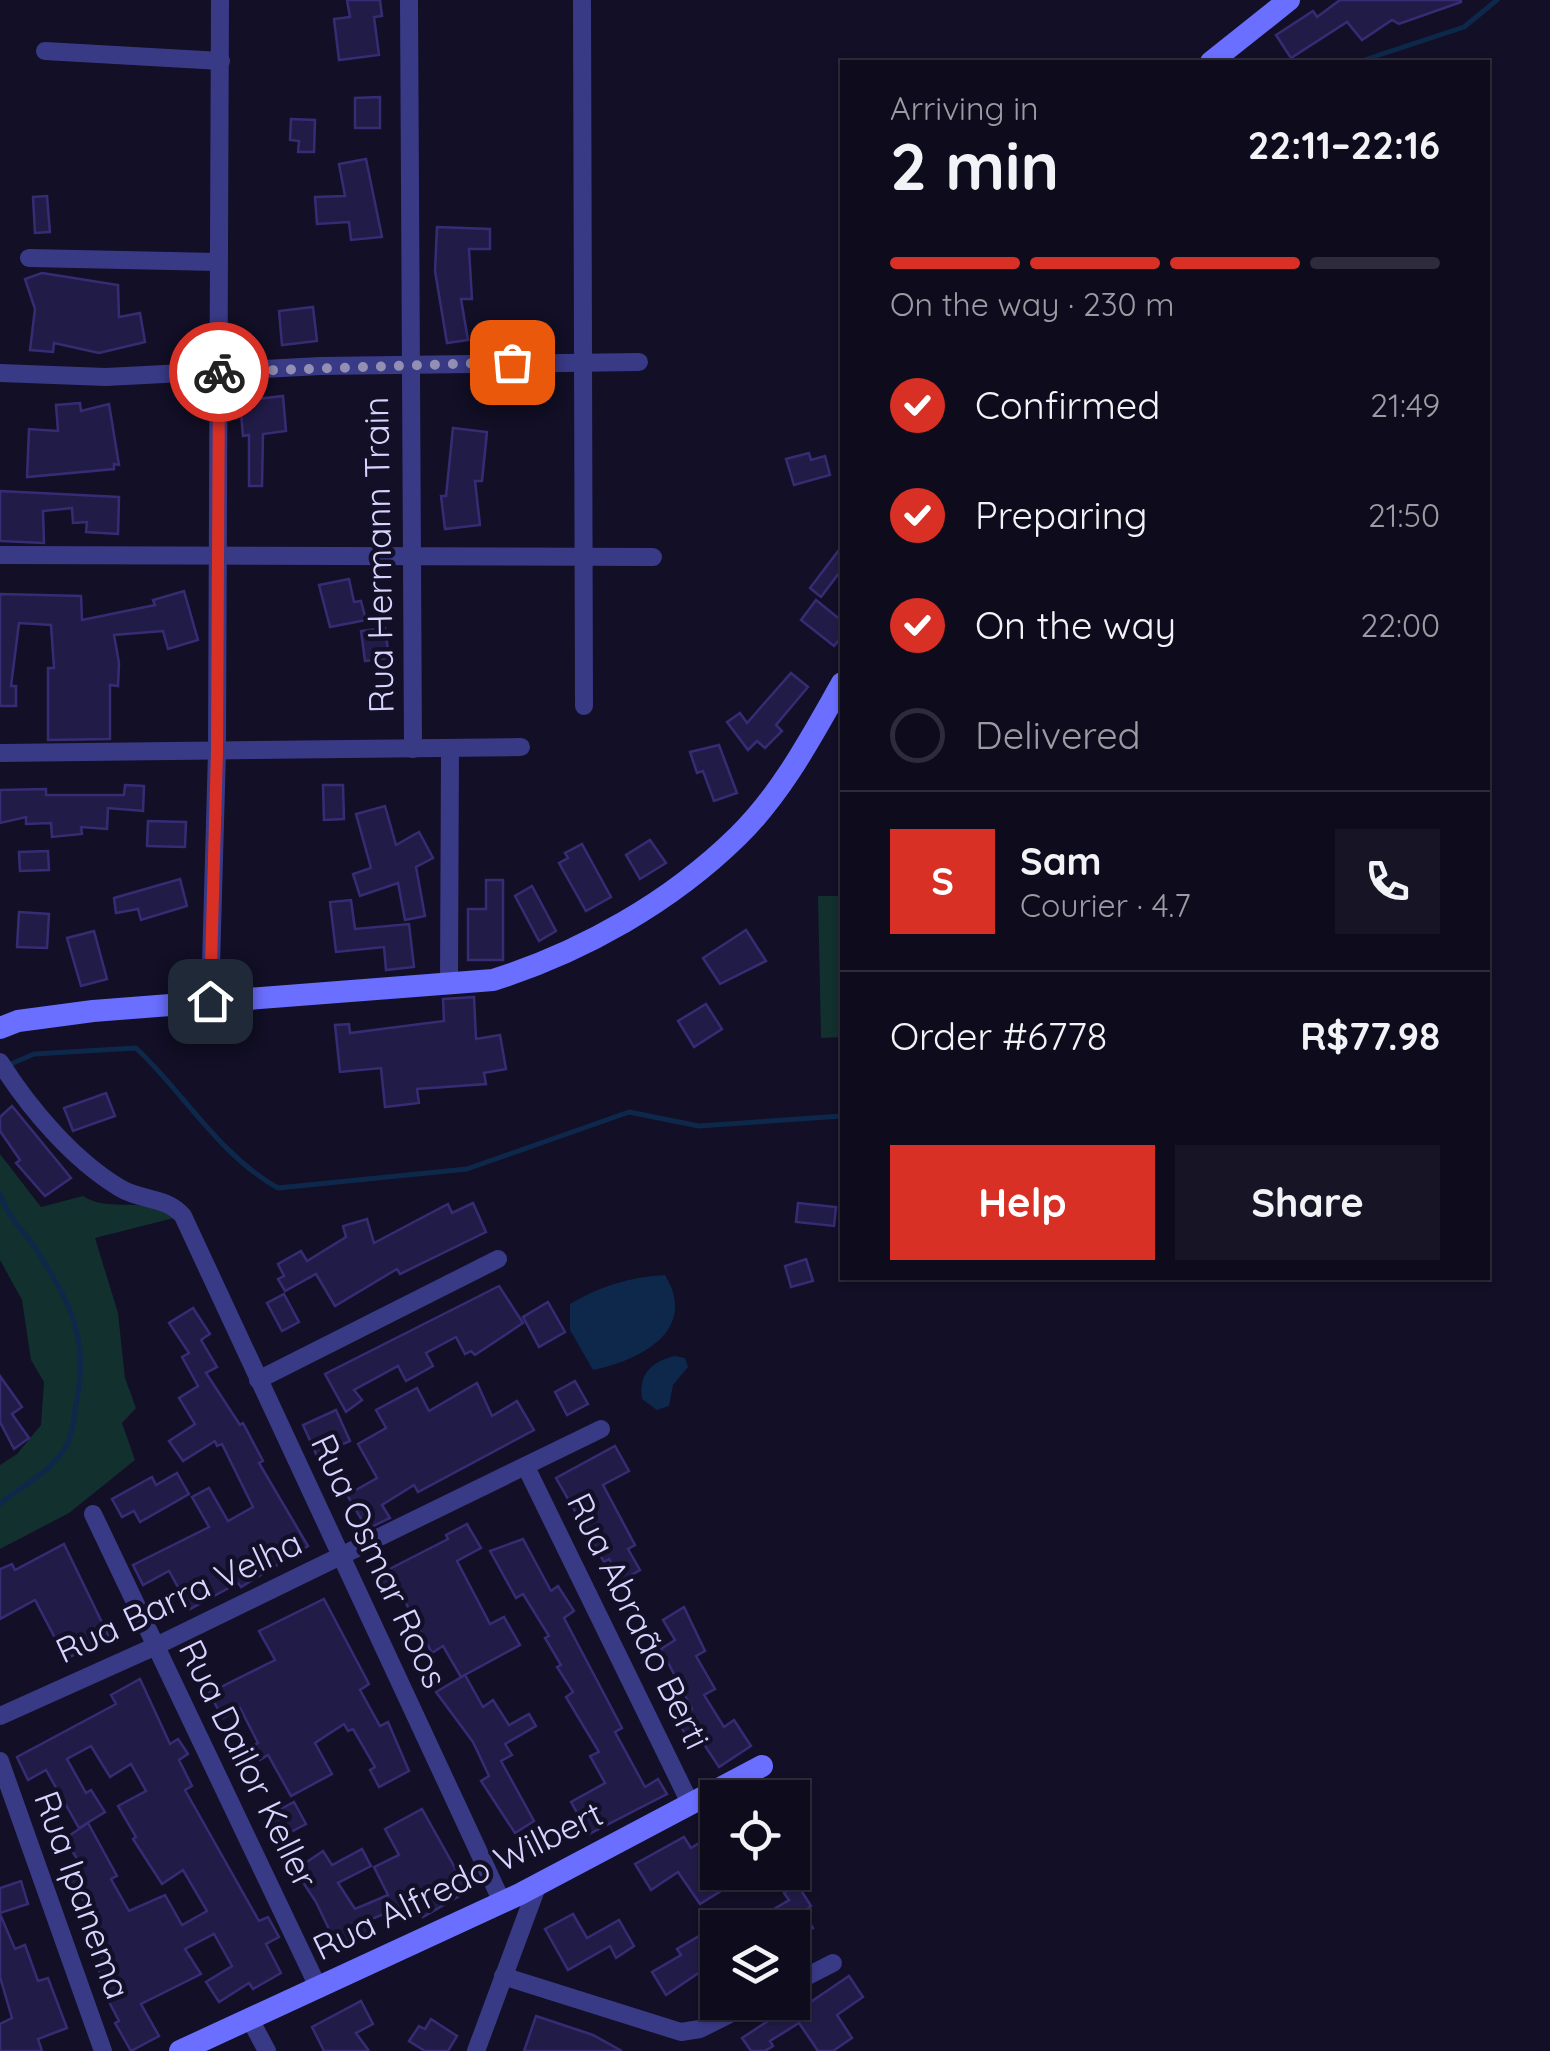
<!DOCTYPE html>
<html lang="en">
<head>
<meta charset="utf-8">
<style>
  body { margin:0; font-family:Quicksand,sans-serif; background:#171425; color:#f1f3f6; height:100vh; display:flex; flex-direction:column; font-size:38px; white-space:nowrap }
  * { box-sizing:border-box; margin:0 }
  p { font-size:32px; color:#9b9ba3 }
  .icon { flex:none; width:55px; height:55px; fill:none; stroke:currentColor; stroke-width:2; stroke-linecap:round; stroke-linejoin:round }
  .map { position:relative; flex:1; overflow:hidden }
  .details { position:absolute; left:840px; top:60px; width:650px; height:1220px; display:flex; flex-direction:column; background:#0e0b1c; border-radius:0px; box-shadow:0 2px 8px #0004,0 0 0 2px #2e2b3b }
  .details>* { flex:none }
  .fabs { position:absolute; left:700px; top:1780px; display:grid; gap:20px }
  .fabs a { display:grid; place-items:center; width:110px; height:110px; border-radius:0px; background:#0e0b1c; box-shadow:0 2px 8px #0004,0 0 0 2px #2e2b3b; font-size:50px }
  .pin { position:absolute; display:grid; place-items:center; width:85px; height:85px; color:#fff; margin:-42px; border-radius:20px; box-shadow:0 5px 15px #0006 }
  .courier { position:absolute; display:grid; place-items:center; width:100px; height:100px; margin:-50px; border:8px solid #d93025; border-radius:50%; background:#fff; color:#222; box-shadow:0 2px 12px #0007 }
  .overview em { font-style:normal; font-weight:800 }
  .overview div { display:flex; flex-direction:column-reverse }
  .overview { display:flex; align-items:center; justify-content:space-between; height:170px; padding:0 50px }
  h1 { font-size:65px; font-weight:800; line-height:75px }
  .bar { display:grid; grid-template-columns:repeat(4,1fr); gap:15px 10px; align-content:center; height:120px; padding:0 50px }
  .bar i { height:12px; border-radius:8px; background:#2e2b3b }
  .bar .on { background:#d93025 }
  .bar p { grid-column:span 4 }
  .line { display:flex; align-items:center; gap:25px; padding:0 50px; border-top:2px solid #2e2b3b }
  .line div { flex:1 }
  .round { display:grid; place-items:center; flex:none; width:105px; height:105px; border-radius:0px; background:#171425 }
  ol { padding:0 50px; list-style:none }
  li { display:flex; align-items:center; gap:30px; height:110px }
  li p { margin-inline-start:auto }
  li .icon { padding:10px; border-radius:50%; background:#d93025; color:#fff; stroke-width:4 }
  li:last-child { color:#9b9ba3 }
  li i { width:55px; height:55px; border:5px solid #2e2b3b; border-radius:50% }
  .button { display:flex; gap:20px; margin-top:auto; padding:20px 50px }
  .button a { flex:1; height:115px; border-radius:0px; background:#d93025; color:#fff; font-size:40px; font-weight:800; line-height:115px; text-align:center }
  .button a+a { background:#171425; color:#f1f3f6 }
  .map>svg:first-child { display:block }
</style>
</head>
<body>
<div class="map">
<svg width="1550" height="2051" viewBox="0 0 1550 2051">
  <rect width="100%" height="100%" fill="#120f26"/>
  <!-- green -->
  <g fill="#12302e">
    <polygon points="818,896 842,896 842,1037 821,1038"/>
    <path d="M0 1154 41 1207 83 1196C111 1214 147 1194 174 1218L95 1238 118 1313 125 1378 136 1408 122 1423 135 1460 69 1513 0 1549V1465L17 1454 41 1425 44 1382 31 1360 22 1300 0 1260Z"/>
  </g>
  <!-- water -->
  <g fill="#0d284b">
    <path d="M665 1275C699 1331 640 1360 593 1370L570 1330V1304C599 1286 631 1277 665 1275Z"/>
    <path d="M675 1356 685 1358 688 1367 673 1385 669 1406 657 1410 642 1399C638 1374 652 1361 675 1356Z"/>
  </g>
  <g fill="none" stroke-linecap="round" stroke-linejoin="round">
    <!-- stream -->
    <g stroke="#0d284b" stroke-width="5">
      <polyline points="1358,62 1464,27 1497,0"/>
      <path d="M6 1066 34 1054 136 1048C185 1094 218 1154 278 1188L467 1169 629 1112 699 1126 842 1116"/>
      <path d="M0 1194C7 1217 25 1232 38 1252 71 1305 90 1340 76 1404 74 1416 73 1432 68 1442 55 1471 22 1485 0 1504"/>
    </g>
  </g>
  <!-- building -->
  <g fill="#211b47" stroke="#372c74" stroke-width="2.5">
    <polygon points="347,0 380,0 382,16 374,17 379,55 339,60 334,19 350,17"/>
    <polygon points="1340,0 1461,0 1461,2 1399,24 1392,20 1362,40 1347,22 1291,58 1276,35 1313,11 1317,17"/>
    <polygon points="380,97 380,128 355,128 355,98"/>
    <polygon points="291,119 315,120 314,152 298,152 299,141 290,140"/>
    <polygon points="366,159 382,237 351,240 349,222 317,224 315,197 345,196 339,164"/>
    <polygon points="47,196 50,232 35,233 33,197"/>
    <polygon points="437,227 490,229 490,249 469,249 472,299 461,299 468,340 447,343 435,271"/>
    <polygon points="42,273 118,285 119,317 140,313 145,342 99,353 54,343 53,352 30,350 35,309 25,279"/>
    <polygon points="313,307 317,341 282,345 279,311"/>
    <polygon points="283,396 286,431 263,434 262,486 249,486 249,435 243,436 240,401"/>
    <polygon points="80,403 81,411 109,404 119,465 114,464 114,469 27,477 29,429 58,431 56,405"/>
    <polygon points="453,428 487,432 482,481 475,481 480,525 445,529 441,496 446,496"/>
    <polygon points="809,453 811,460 825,456 830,475 794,485 786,459"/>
    <polygon points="0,491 119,497 118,534 86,532 87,522 73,523 72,508 43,511 44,543 0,541"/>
    <polygon points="842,546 842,569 821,597 810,588"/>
    <polygon points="349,579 354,602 361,601 366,620 330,627 319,585"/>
    <polygon points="184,591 198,640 168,649 163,631 114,635 119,663 118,686 110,685 110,739 48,740 48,668 54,668 51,625 19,623 11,686 16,686 16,706 0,706 0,594 81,596 82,620 155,605 153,600"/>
    <polygon points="816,600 842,621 842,636 834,646 801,620"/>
    <polygon points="385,628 389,658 365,661 361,631"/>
    <polygon points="791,673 808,687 776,725 782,731 765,748 757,741 748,750 727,722 740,713 747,723"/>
    <polygon points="719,745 737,793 714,801 703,771 697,773 690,752"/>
    <polygon points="125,785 144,786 143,811 108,808 107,829 81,827 82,834 52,837 51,823 26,824 26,817 0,823 0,790 46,789 46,795 124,795"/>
    <polygon points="323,785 343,785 344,819 324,820"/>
    <polygon points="385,806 396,845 419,832 433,858 416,867 425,916 405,920 398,883 360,896 353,874 371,868 356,814"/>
    <polygon points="148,821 186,822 185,847 147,846"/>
    <polygon points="650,840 666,863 640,879 626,855"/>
    <polygon points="582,844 611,897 586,911 559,863 568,858 565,853"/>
    <polygon points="48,851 49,870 20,871 19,852"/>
    <polygon points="180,879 187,906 141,920 138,909 116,913 114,898"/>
    <polygon points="486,880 503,880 503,960 468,960 468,909 486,909"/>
    <polygon points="532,886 556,931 539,941 515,896"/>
    <polygon points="351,900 355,929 409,924 414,967 386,970 384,947 336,952 330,902"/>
    <polygon points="19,912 49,914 47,948 17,947"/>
    <polygon points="746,930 766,961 720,984 703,958"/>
    <polygon points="94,931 107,979 81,986 67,938"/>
    <polygon points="474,997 476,1039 500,1035 506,1069 484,1073 486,1084 417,1089 419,1103 385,1107 381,1068 340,1072 335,1025 349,1024 350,1033 444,1021 443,999"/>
    <polygon points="706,1004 722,1029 694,1047 678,1021"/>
    <polygon points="106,1093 115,1116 73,1131 64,1108"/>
    <polygon points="12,1106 71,1178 45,1196 16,1163 20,1160 0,1131 0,1117"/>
    <polygon points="473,1203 486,1232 400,1274 397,1269 335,1306 316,1274 285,1291 278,1279 284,1276 278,1264 301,1251 307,1261 346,1237 343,1226 367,1219 374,1243 448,1204 452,1213"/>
    <polygon points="798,1203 836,1207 834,1226 796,1222"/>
    <polygon points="806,1259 813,1281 791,1287 785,1266"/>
    <polygon points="499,1286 523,1323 475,1355 471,1351 465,1354 456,1337 426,1353 433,1366 406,1381 398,1366 354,1390 362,1400 346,1412 325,1374"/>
    <polygon points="284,1294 299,1322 282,1331 267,1303"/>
    <polygon points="548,1302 565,1332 539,1347 523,1317"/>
    <polygon points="193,1308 210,1334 201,1340 217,1367 206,1373 240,1425 243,1423 263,1461 259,1463 308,1546 241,1587 238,1583 190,1609 169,1571 143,1585 133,1565 209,1527 192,1497 209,1488 228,1521 253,1507 222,1444 217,1446 215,1441 183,1461 169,1441 195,1424 179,1398 198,1386 182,1357 189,1353 169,1323"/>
    <polygon points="0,1376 22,1407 12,1414 29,1438 14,1449 0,1422"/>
    <polygon points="575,1381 588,1404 567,1415 555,1392"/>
    <polygon points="477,1383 492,1416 517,1401 534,1430 418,1492 414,1485 382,1505 390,1518 367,1529 347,1495 377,1478 358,1444 386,1428 376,1410 417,1388 429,1411"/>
    <polygon points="336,1410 350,1441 317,1456 303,1425"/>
    <polygon points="615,1446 629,1471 603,1485 635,1545 628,1549 640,1570 621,1581 609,1559 604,1562 556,1478"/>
    <polygon points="177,1473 189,1494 140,1522 134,1511 122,1517 112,1499 152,1477 156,1485"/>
    <polygon points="467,1524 481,1548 457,1561 490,1624 504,1617 520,1645 461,1677 443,1646 432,1653 401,1594 390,1600 376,1576 448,1539 446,1535"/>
    <polygon points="523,1539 551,1591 558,1586 574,1611 564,1618 622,1728 615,1732 645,1787 658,1779 667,1794 589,1834 571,1802 605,1783 590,1756 599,1752 566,1697 573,1692 557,1667 561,1665 545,1638 549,1636 523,1594 516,1598 490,1551"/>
    <polygon points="64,1544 109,1637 66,1659 35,1600 0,1619 0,1569 12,1564 15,1570"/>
    <polygon points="324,1599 369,1684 360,1690 380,1726 388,1722 409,1771 379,1787 370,1770 375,1767 353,1729 348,1731 344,1724 315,1743 332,1774 291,1796 268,1755 260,1760 253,1746 258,1743 240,1708 223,1718 209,1693 275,1660 259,1631"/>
    <polygon points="684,1607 705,1651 696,1656 715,1689 704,1695 724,1727 734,1720 751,1746 719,1767 696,1732 688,1738 676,1720 692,1709 661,1649 675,1640 663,1620"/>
    <polygon points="465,1675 483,1707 493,1700 509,1725 529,1714 536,1726 505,1744 512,1755 501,1761 534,1821 515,1833 481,1781 489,1776 473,1742 436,1692"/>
    <polygon points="140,1679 170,1744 178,1739 188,1754 179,1760 192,1786 185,1790 259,1921 268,1917 279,1937 266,1944 281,1973 253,1989 249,1983 219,2002 206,1982 232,1966 214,1934 185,1949 201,1974 141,2004 159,2036 131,2051 115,2023 119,2021 107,1998 112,1995 98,1970 106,1966 89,1934 99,1928 81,1896 74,1900 61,1877 82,1866 64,1839 88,1823 117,1876 111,1879 129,1911 165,1895 182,1925 207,1911 183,1870 162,1884 133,1839 136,1837 118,1806 146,1791 131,1764 110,1777 91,1746 67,1759 86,1793 91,1790 105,1812 79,1828 46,1770 28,1780 17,1757 116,1704 111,1695"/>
    <polygon points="294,1802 306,1824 283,1836 271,1814"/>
    <polygon points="422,1809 468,1891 423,1917 414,1901 367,1921 373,1932 339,1950 316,1902 295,1870 323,1851 332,1865 362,1849 371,1866 338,1883 355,1909 388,1895 374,1867 399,1855 385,1829"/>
    <polygon points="718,1831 718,1860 709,1866 724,1889 700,1904 678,1872 651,1890 635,1864 684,1837 691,1848"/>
    <polygon points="21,1881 28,1904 0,1913 0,1888"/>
    <polygon points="797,1884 811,1906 803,1912 813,1928 792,1940 792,1928 742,1928 789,1900 784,1893"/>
    <polygon points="0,1914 15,1949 25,1945 38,1981 48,1978 67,2028 38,2039 42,2051 0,2051 0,2024 12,2018 0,1977"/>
    <polygon points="573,1914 587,1938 619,1920 634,1946 616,1958 610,1946 568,1970 545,1929"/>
    <polygon points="718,1925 718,1979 709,1966 666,1995 652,1972 681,1955 677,1949"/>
    <polygon points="849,1976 863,1997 837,2015 852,2038 833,2051 818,2051 799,2023 770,2041 773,2046 765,2051 751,2051 742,2038 768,2021 763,2011 777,2002 806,1998 809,2003"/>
    <polygon points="361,2001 373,2024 356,2033 369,2051 324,2051 312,2027"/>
    <polygon points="536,2016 593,2035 622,2051 524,2051"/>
    <polygon points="431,2019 457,2036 448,2051 425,2051 409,2041 419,2026 425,2029"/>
  </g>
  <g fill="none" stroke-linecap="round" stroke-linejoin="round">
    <!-- street -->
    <g stroke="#393a86" stroke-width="18">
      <polyline points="409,0 413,749"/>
      <polyline points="582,0 584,706"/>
      <polyline points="45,51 221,61"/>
      <polyline points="29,258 218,262"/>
      <polyline points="0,373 106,377 320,366 639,362"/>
      <polyline points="0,555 653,557"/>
      <polyline points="0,753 521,747"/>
      <polyline points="449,983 450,749"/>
      <polyline points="210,1001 217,751 220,0"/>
      <path d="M0 1062C29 1108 73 1160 120 1188 141 1201 166 1196 183 1216L502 1902"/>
      <polyline points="258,1380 498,1259"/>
      <polyline points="526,1467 690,1803"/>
      <polyline points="93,1514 319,1989"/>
      <polyline points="0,1716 156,1646 601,1429"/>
      <polyline points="0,1761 103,2051"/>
      <polyline points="503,1976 681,2032 700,2029 754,2002"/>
      <polyline points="792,1984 833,1963"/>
      <polyline points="251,2021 267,2051"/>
      <polyline points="476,2051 538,1884"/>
    </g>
    <!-- secondary -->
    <g stroke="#6b6fff" stroke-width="22">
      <polyline points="1211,62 1289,0"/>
      <path d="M0 1028 18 1021 93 1011 493 980C582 952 671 902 738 836 782 793 812 736 842 683"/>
      <polyline points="180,2051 520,1894 762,1766"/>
    </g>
  </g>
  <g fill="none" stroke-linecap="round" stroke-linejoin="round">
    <!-- done -->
    <polyline stroke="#928fb3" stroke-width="10" stroke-dasharray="0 18" points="219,372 512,362"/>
    <!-- route -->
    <polyline stroke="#d93025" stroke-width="12" points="210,1001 217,751 219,372"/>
  </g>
  <g text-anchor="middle" stroke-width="9" stroke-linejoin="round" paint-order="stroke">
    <!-- street labels -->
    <g font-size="35" fill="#d7d4ff" stroke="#120f26">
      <text transform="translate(379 555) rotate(-91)" y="12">Rua Hermann Train</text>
      <text transform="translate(379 1561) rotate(65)" y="12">Rua Osmar Roos</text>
      <text transform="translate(179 1597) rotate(-25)" y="12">Rua Barra Velha</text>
      <text transform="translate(638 1621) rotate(64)" y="12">Rua Abraão Berti</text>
      <text transform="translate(248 1764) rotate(64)" y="12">Rua Dailor Keller</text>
      <text transform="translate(458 1881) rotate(-26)" y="12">Rua Alfredo Wilbert</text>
      <text transform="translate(82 1895) rotate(70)" y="12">Rua Ipanema</text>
    </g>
  </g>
</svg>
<div class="fabs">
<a><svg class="icon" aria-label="locate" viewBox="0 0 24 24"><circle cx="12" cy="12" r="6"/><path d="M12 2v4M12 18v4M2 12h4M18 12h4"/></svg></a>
<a><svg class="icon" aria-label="layers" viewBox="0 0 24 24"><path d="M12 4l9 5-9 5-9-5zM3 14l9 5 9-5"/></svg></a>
</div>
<div class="pin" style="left:512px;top:362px;background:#ea580c"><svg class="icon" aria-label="bag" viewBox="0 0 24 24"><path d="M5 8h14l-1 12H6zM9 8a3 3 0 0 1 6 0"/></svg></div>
<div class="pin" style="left:210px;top:1001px;background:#1f2937"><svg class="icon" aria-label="home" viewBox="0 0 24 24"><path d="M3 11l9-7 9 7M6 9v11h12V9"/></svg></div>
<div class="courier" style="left:219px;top:372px"><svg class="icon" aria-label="bike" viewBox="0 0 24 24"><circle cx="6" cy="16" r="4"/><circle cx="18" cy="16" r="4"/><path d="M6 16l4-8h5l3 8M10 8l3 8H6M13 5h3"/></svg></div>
<section class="details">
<div class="overview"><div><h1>2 min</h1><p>Arriving in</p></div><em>22:11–22:16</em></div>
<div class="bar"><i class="on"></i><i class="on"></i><i class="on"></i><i></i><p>On the way · 230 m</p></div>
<ol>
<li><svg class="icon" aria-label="check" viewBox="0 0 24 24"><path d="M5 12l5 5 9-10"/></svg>Confirmed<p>21:49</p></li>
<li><svg class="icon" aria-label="check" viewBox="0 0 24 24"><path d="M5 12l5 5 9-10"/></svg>Preparing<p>21:50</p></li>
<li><svg class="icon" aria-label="check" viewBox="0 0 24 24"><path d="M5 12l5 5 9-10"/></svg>On the way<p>22:00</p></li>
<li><i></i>Delivered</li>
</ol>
<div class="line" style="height:180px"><b class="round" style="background:#d93025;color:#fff">S</b><div><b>Sam</b><p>Courier · 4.7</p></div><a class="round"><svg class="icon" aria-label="phone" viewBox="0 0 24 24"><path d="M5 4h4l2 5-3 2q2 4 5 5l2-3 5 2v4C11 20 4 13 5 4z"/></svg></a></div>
<div class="line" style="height:130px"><div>Order #6778</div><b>R$77.98</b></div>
<div class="button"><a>Help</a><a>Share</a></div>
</section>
</div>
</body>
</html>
